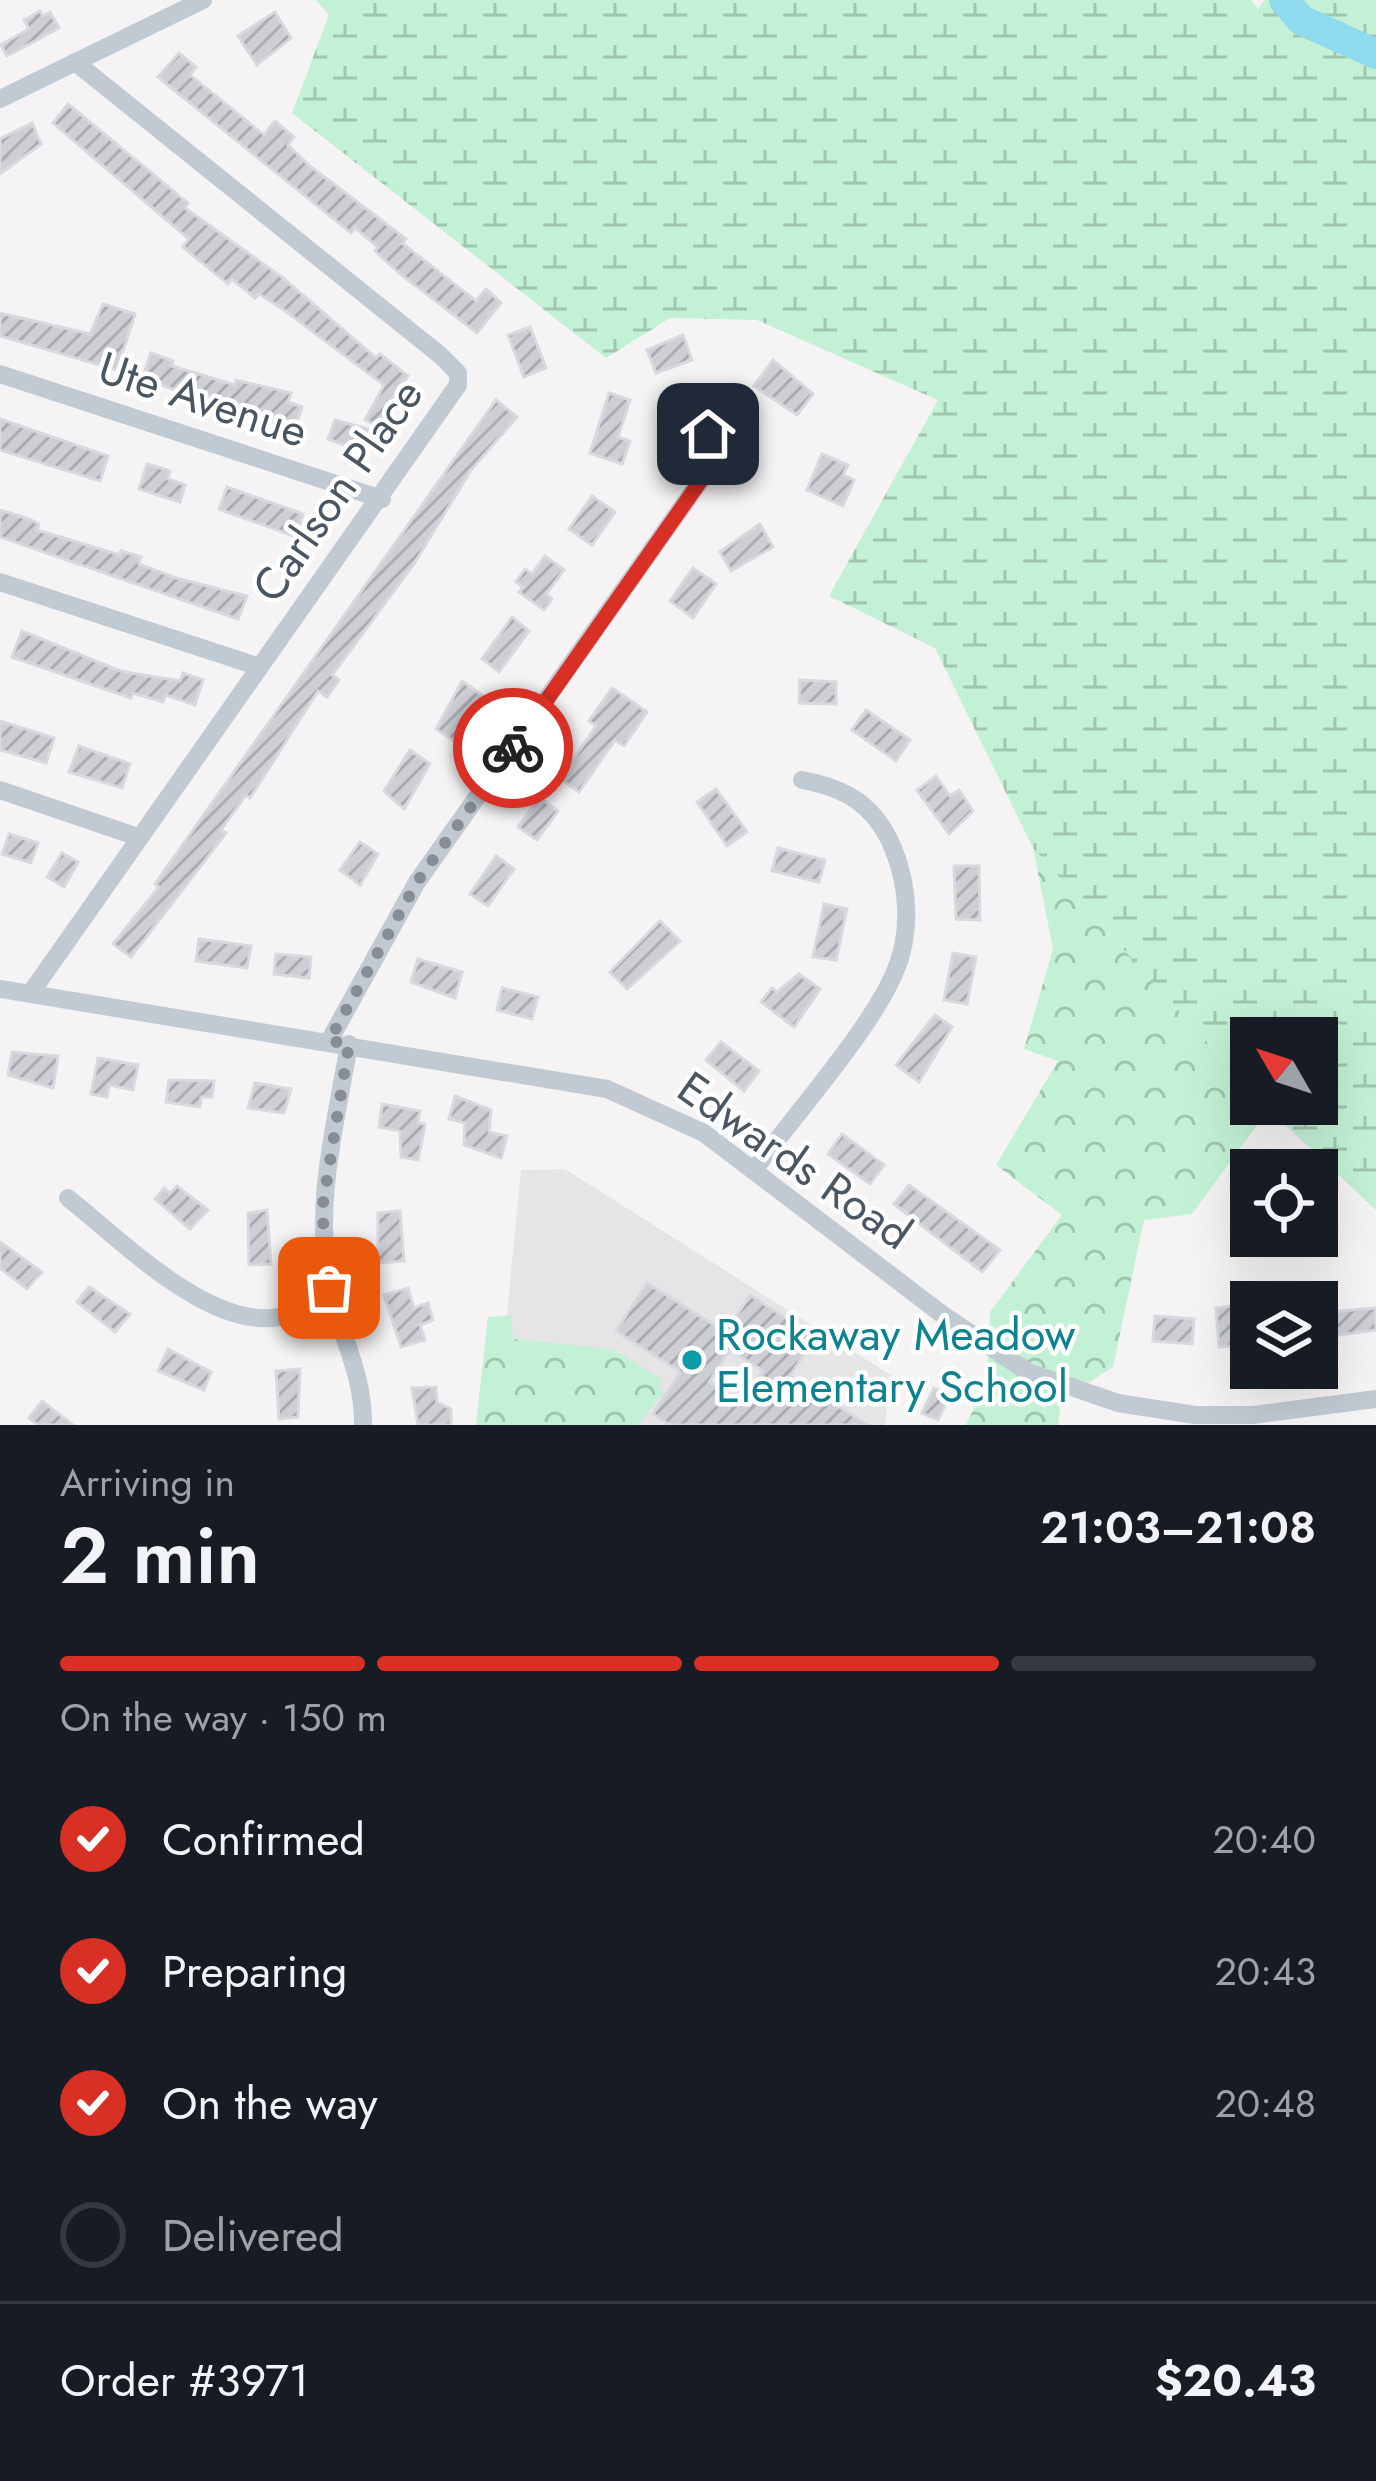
<!DOCTYPE html>
<html lang="en">
<head>
<meta charset="utf-8">
<style>
  body { margin:0; font-family:Jost,sans-serif; background:#20242c; color:#f1f3f6; height:100vh; display:flex; flex-direction:column; font-size:45px; white-space:nowrap }
  * { box-sizing:border-box; margin:0 }
  p { font-size:39px; color:#9ea1a6 }
  .icon { flex:none; width:66px; height:66px; fill:none; stroke:currentColor; stroke-width:2; stroke-linecap:round; stroke-linejoin:round }
  .map { position:relative; height:1425px; overflow:hidden }
  .side { display:flex; flex-direction:column; background:#171b24; flex:1 }
  .side>* { flex:none }
  .needle { width:78px; rotate:309deg }
  .tools { position:absolute; left:1230px; top:1017px; display:grid; gap:24px }
  .tools a { display:grid; place-items:center; width:108px; height:108px; border-radius:0px; background:#171b24; box-shadow:0 12px 48px #0002; font-size:60px }
  .pin { position:absolute; display:grid; place-items:center; width:102px; height:102px; color:#fff; margin:-51px; border-radius:24px; box-shadow:0 6px 18px #0006 }
  .courier { position:absolute; display:grid; place-items:center; width:120px; height:120px; margin:-60px; border:9px solid #d93025; border-radius:50%; background:#fff; color:#222; box-shadow:0 3px 15px #0007 }
  .head em { font-style:normal; font-weight:600 }
  .head div { display:flex; flex-direction:column-reverse }
  .head { display:flex; align-items:center; justify-content:space-between; height:204px; padding:0 60px }
  h1 { font-size:78px; font-weight:600; line-height:90px }
  .bar { display:grid; grid-template-columns:repeat(4,1fr); gap:18px 12px; align-content:center; height:144px; padding:0 60px }
  .bar i { height:15px; border-radius:9px; background:#363941 }
  .bar .selected { background:#d93025 }
  .bar p { grid-column:span 4 }
  .line { display:flex; align-items:center; gap:30px; padding:0 60px; border-top:3px solid #363941 }
  .line div { flex:1 }
  ol { padding:0 60px; list-style:none }
  li { display:flex; align-items:center; gap:36px; height:132px }
  li p { margin-inline-start:auto }
  li .icon { padding:12px; border-radius:50%; background:#d93025; color:#fff; stroke-width:4 }
  li:last-child { color:#9ea1a6 }
  li i { width:66px; height:66px; border:6px solid #363941; border-radius:50% }
  .map>svg:first-child { display:block }
</style>
</head>
<body>
<div class="map">
<svg width="1376" height="1425" viewBox="0 0 1376 1425">
  <defs>
    <pattern id="forest-crowns" width="20" height="18" patternUnits="userSpaceOnUse" patternTransform="scale(3)"><rect width="20" height="18" fill="#c3f1d5"/><path d="M2 6a3 3 0 1 1 6 0M12 15a3 3 0 1 1 6 0" fill="none" stroke="#a0c6b0"/></pattern>
    <pattern id="wetland-marsh" width="20" height="14" patternUnits="userSpaceOnUse" patternTransform="scale(3)"><rect width="20" height="14" fill="#c3f1d5"/><path d="M1 5h8M5 5V1M11 12h8M15 12V8" fill="none" stroke="#a0c6b0"/></pattern>
    <pattern id="building-hatch" width="6" height="6" patternUnits="userSpaceOnUse" patternTransform="scale(3)"><rect width="6" height="6" fill="#cdcfd5"/><path d="M-1 1l2-2M0 6l6-6M5 7l2-2" fill="none" stroke="#a8abb0"/></pattern>
  </defs>
  <rect width="100%" height="100%" fill="#f5f3f3"/>
  <!-- education -->
  <polygon fill="#e6e4e5" points="565,1169 892,1376 885,1425 522,1425 529,1341 513,1339 507,1314 521,1170"/>
  <!-- forest -->
  <g fill="url(#forest-crowns)">
    <polygon points="1033,848 1251,1091 1251,1104 1268,1110 1192,1214 1144,1220 1113,1367 1061,1400 1058,1425 966,1425 987,1380 990,1312 1062,1215 996,1165 1058,1061 1024,1049 1053,949"/>
    <polygon points="511,1315 513,1339 612,1349 663,1380 658,1388 664,1392 638,1425 476,1425 488,1317"/>
  </g>
  <!-- wetland -->
  <polygon fill="url(#wetland-marsh)" points="316,0 1251,0 1258,9 1265,0 1376,0 1376,1210 1263,1104 1317,1104 1317,1038 1251,1038 1251,1091 1033,848 935,648 829,596 938,400 757,320 670,318 606,358 292,113 329,15"/>
  <g fill="none" stroke-linecap="round" stroke-linejoin="round">
    <!-- river -->
    <polyline stroke="#90daee" stroke-width="30" points="1284,0 1301,20 1376,54"/>
  </g>
  <!-- building -->
  <g fill="url(#building-hatch)" stroke="#d7d9de" stroke-width="3" fill-rule="evenodd">
    <polygon points="40,11 43,16 50,12 59,28 7,56 1,45 29,29 24,20"/>
    <polygon points="275,12 291,38 257,65 238,36"/>
    <polygon points="179,53 196,67 190,75 264,135 275,121 294,137 288,145 310,166 406,239 402,243 476,301 486,289 501,303 477,333 398,272 375,251 378,247 355,228 351,233 158,77"/>
    <polygon points="68,104 188,203 185,208 283,278 376,358 380,354 408,376 386,406 393,410 383,428 365,420 384,385 284,310 259,294 255,298 232,279 228,284 183,247 189,239 53,123"/>
    <polygon points="32,123 41,144 0,174 0,139"/>
    <polygon points="103,304 135,314 117,370 0,336 0,313 90,334"/>
    <polygon points="530,327 546,368 524,377 508,335"/>
    <polygon points="683,335 692,360 656,373 647,350"/>
    <polygon points="151,353 173,361 172,366 235,385 236,380 291,393 288,402 302,407 295,429 142,379"/>
    <polygon points="773,360 813,394 797,415 754,386"/>
    <polygon points="609,393 630,400 618,437 630,441 622,464 590,453"/>
    <polygon points="496,400 517,417 471,470 414,564 332,675 339,680 327,697 318,691 250,798 246,795 221,830 226,833 131,957 113,944 159,887 155,884"/>
    <polygon points="0,419 108,456 100,481 0,450"/>
    <polygon points="335,420 368,429 360,450 328,439"/>
    <polygon points="822,454 848,465 843,475 854,480 843,506 807,490"/>
    <polygon points="147,464 170,471 168,479 185,485 180,502 139,489"/>
    <polygon points="227,487 303,514 296,537 219,509"/>
    <polygon points="592,496 615,512 592,545 569,529"/>
    <polygon points="0,510 29,519 39,524 37,530 120,555 121,551 141,557 139,564 176,578 247,596 238,619 0,537"/>
    <polygon points="760,524 773,547 731,571 720,552"/>
    <polygon points="545,556 564,570 546,594 552,599 544,610 519,592 523,587 516,582 525,569 532,574"/>
    <polygon points="693,568 716,584 693,618 670,601"/>
    <polygon points="512,617 529,631 499,672 482,659"/>
    <polygon points="22,631 120,671 180,681 183,673 203,680 195,705 166,695 163,702 133,693 131,698 12,657"/>
    <polygon points="800,680 836,682 836,704 799,703"/>
    <polygon points="462,681 485,697 454,741 436,729"/>
    <polygon points="612,688 647,712 624,746 615,740 579,792 560,779 596,726 589,721"/>
    <polygon points="866,710 910,740 896,761 852,730"/>
    <polygon points="0,721 54,738 46,763 0,750"/>
    <polygon points="79,746 130,764 122,788 69,772"/>
    <polygon points="410,750 430,764 404,809 384,791"/>
    <polygon points="936,776 950,796 959,790 973,811 949,834 917,790"/>
    <polygon points="716,789 747,832 727,846 697,802"/>
    <polygon points="539,797 558,811 537,840 518,827"/>
    <polygon points="9,834 38,843 31,863 2,854"/>
    <polygon points="360,842 378,854 360,885 340,870"/>
    <polygon points="778,848 825,860 819,882 772,871"/>
    <polygon points="62,853 78,862 64,887 47,877"/>
    <polygon points="496,856 514,869 488,906 470,894"/>
    <polygon points="954,866 979,866 980,920 956,919"/>
    <polygon points="824,904 847,909 836,960 813,957"/>
    <polygon points="660,921 680,941 627,989 610,972"/>
    <polygon points="199,939 251,946 247,968 196,961"/>
    <polygon points="953,953 976,957 967,1004 944,1000"/>
    <polygon points="276,954 311,957 309,978 274,974"/>
    <polygon points="418,959 462,972 455,998 411,982"/>
    <polygon points="799,974 820,989 794,1027 761,1002 772,988 777,992"/>
    <polygon points="502,988 538,997 532,1019 497,1010"/>
    <polygon points="935,1015 952,1027 919,1082 896,1065"/>
    <polygon points="721,1042 759,1071 744,1091 706,1060"/>
    <polygon points="12,1052 58,1056 53,1088 8,1075"/>
    <polygon points="98,1058 138,1065 133,1090 109,1085 107,1097 91,1094"/>
    <polygon points="169,1080 214,1081 212,1097 201,1097 200,1107 166,1102"/>
    <polygon points="255,1083 291,1089 284,1113 248,1108"/>
    <polygon points="455,1096 491,1110 489,1132 507,1136 501,1158 464,1145 465,1123 449,1119"/>
    <polygon points="382,1104 420,1111 418,1123 425,1124 418,1160 401,1157 400,1131 379,1127"/>
    <polygon points="842,1134 884,1165 870,1184 828,1154"/>
    <polygon points="909,1185 1000,1250 982,1272 894,1204"/>
    <polygon points="177,1186 208,1210 190,1229 155,1199 164,1188 170,1193"/>
    <polygon points="267,1210 271,1264 249,1265 248,1213"/>
    <polygon points="400,1211 404,1261 378,1263 378,1213"/>
    <polygon points="0,1242 42,1272 27,1289 0,1268"/>
    <path d="M647 1283 714 1325 722 1314 733 1321 750 1295 815 1337 790 1376 868 1425H670L653 1414 680 1372 616 1331ZM730 1350 763 1371 742 1403 709 1382Z"/>
    <polygon points="89,1287 130,1314 115,1332 77,1302"/>
    <polygon points="408,1288 414,1308 428,1303 433,1320 420,1325 425,1340 401,1347 384,1295"/>
    <polygon points="1232,1306 1233,1319 1251,1317 1251,1344 1219,1347 1216,1308"/>
    <polygon points="1376,1308 1376,1330 1317,1338 1317,1313"/>
    <polygon points="1155,1316 1194,1319 1192,1344 1153,1341"/>
    <polygon points="168,1349 211,1372 204,1390 158,1371"/>
    <polygon points="300,1369 298,1417 279,1419 276,1371"/>
    <polygon points="436,1387 437,1402 451,1409 451,1425 418,1425 412,1388"/>
    <polygon points="934,1388 950,1395 938,1420 922,1413"/>
    <polygon points="42,1401 73,1425 38,1425 29,1418"/>
  </g>
  <g fill="none" stroke-linecap="round" stroke-linejoin="round">
    <!-- minor -->
    <g stroke="#c1cad2" stroke-width="18">
      <polyline points="0,99 203,0"/>
      <polyline points="0,374 382,499"/>
      <polyline points="0,582 260,667"/>
      <polyline points="0,790 138,837"/>
      <polyline points="0,989 607,1089 704,1133 943,1315 1028,1372 1118,1403 1195,1415 1253,1415 1376,1399"/>
      <polyline points="30,994 458,385 458,373 440,355 75,62"/>
      <polyline points="329,1041 417,882 711,466 717,450 708,434"/>
      <path d="M349 1044C336 1123 314 1203 329 1282 338 1332 364 1372 363 1425"/>
      <path d="M754 1170C792 1118 870 1030 894 974 912 934 909 887 893 848 875 805 846 788 802 780"/>
      <path d="M68 1198C120 1239 203 1324 272 1318 292 1316 314 1304 333 1296"/>
    </g>
  </g>
  <g fill="none" stroke-linecap="round" stroke-linejoin="round">
    <!-- done -->
    <polyline stroke="#868d94" stroke-width="12" stroke-dasharray="0 21.6" points="329,1288 322,1210 349,1044 329,1041 417,882 513,748"/>
    <!-- route -->
    <polyline stroke="#d93025" stroke-width="15" points="513,748 711,466 717,450 708,434"/>
  </g>
  <!-- markers -->
  <circle fill="#0f9aa8" stroke="#fff" stroke-width="4.5" cx="692" cy="1360" r="12"/>
  <g text-anchor="middle" stroke-width="9" stroke-linejoin="round" paint-order="stroke">
    <!-- street labels -->
    <g font-size="45" fill="#4a5661" stroke="#fff">
      <text transform="translate(203 399) rotate(18)" y="16">Ute Avenue</text>
      <text transform="translate(337 490) rotate(-55)" y="16">Carlson Place</text>
      <text transform="translate(795 1160) rotate(35)" y="16">Edwards Road</text>
    </g>
    <!-- culture labels -->
    <g font-size="45" fill="#0d838f" stroke="#fff" text-anchor="start">
      <text x="716" y="1350">Rockaway Meadow<tspan x="716" dy="52">Elementary School</tspan></text>
    </g>
  </g>
</svg>
<div class="tools">
<a><svg class="needle" viewBox="-14 -14 28 28"><path d="M0-13l5 13h-10z" fill="#e53935"/><path d="M0 13l5-13h-10z" fill="#9ea1a6"/></svg></a>
<a><svg class="icon" aria-label="locate" viewBox="0 0 24 24"><circle cx="12" cy="12" r="6"/><path d="M12 2v4M12 18v4M2 12h4M18 12h4"/></svg></a>
<a><svg class="icon" aria-label="layers" viewBox="0 0 24 24"><path d="M12 4l9 5-9 5-9-5zM3 14l9 5 9-5"/></svg></a>
</div>
<div class="pin" style="left:329px;top:1288px;background:#ea580c"><svg class="icon" aria-label="bag" viewBox="0 0 24 24"><path d="M5 8h14l-1 12H6zM9 8a3 3 0 0 1 6 0"/></svg></div>
<div class="pin" style="left:708px;top:434px;background:#1f2937"><svg class="icon" aria-label="home" viewBox="0 0 24 24"><path d="M3 11l9-7 9 7M6 9v11h12V9"/></svg></div>
<div class="courier" style="left:513px;top:748px"><svg class="icon" aria-label="bike" viewBox="0 0 24 24"><circle cx="6" cy="16" r="4"/><circle cx="18" cy="16" r="4"/><path d="M6 16l4-8h5l3 8M10 8l3 8H6M13 5h3"/></svg></div>
</div>
<section class="side">
<div class="head"><div><h1>2 min</h1><p>Arriving in</p></div><em>21:03–21:08</em></div>
<div class="bar"><i class="selected"></i><i class="selected"></i><i class="selected"></i><i></i><p>On the way · 150 m</p></div>
<ol>
<li><svg class="icon" aria-label="check" viewBox="0 0 24 24"><path d="M5 12l5 5 9-10"/></svg>Confirmed<p>20:40</p></li>
<li><svg class="icon" aria-label="check" viewBox="0 0 24 24"><path d="M5 12l5 5 9-10"/></svg>Preparing<p>20:43</p></li>
<li><svg class="icon" aria-label="check" viewBox="0 0 24 24"><path d="M5 12l5 5 9-10"/></svg>On the way<p>20:48</p></li>
<li><i></i>Delivered</li>
</ol>
<div class="line" style="height:156px"><div>Order #3971</div><b>$20.43</b></div>
</section>
</body>
</html>
